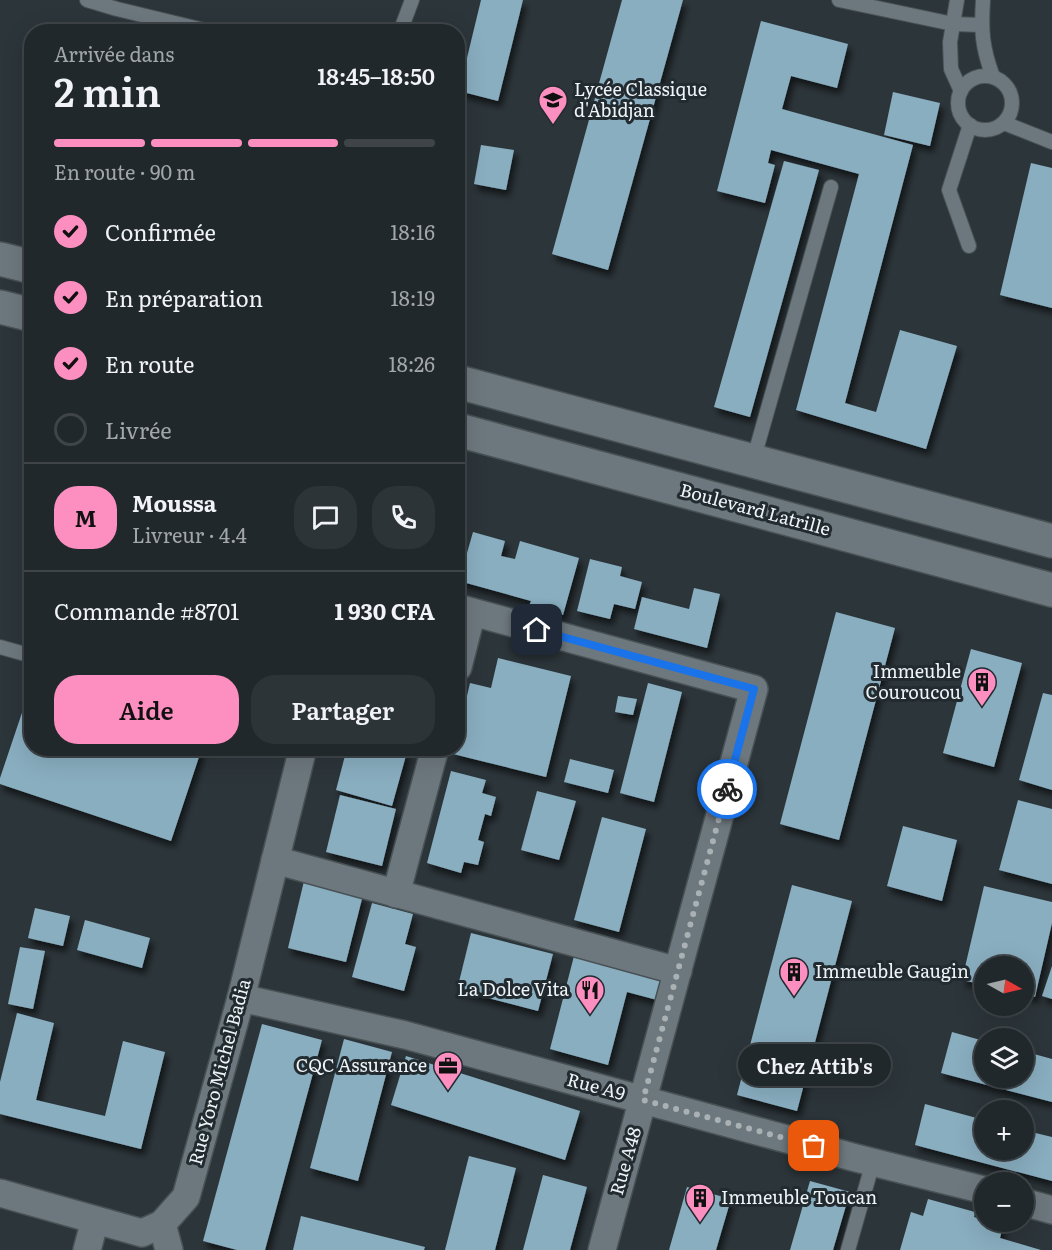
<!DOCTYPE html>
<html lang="fr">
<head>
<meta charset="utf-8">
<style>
  body { margin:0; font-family:Literata,serif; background:#2d3438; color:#f1f3f6; height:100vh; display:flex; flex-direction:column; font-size:22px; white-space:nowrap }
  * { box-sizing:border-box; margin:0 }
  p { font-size:20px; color:#a2a6a9 }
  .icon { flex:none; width:33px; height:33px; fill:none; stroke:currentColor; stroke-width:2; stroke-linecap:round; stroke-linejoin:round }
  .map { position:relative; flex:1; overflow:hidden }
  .sheet { position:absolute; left:24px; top:24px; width:441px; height:732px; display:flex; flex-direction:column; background:#21282c; border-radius:24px; box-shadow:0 6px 24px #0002,0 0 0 2px #3e4448 }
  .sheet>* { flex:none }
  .needle { width:39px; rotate:98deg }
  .controls { position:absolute; left:974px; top:956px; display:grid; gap:12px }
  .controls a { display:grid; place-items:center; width:60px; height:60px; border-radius:50%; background:#21282c; box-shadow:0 6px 24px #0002,0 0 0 2px #3e4448; font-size:30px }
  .pin { position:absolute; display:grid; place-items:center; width:51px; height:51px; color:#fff; margin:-26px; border-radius:12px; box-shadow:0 3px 9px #0006 }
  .courier { position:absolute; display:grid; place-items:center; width:60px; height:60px; margin:-30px; border:4px solid #1a73e8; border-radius:50%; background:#fff; color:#222; box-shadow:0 2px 8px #0007 }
  .bubble { position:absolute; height:42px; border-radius:21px; background:#21282c; box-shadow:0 6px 24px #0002,0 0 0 2px #3e4448; font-size:20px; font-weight:600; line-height:42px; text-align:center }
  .summary em { font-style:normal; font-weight:600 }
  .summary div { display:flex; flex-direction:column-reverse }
  .summary { display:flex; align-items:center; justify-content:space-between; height:102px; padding:0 30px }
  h1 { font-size:39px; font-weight:600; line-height:45px }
  .bar { display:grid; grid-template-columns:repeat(4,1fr); gap:9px 6px; align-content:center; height:72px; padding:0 30px }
  .bar i { height:8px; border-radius:4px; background:#3e4448 }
  .bar .current { background:#fd8ec0 }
  .bar p { grid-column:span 4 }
  .line { display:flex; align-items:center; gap:15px; padding:0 30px; border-top:2px solid #3e4448 }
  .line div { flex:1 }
  .round { display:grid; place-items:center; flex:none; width:63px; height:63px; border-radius:24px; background:#2d3438 }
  ol { padding:0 30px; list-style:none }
  li { display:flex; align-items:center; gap:18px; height:66px }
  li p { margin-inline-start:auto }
  li .icon { padding:6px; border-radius:50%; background:#fd8ec0; color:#111; stroke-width:4 }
  li:last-child { color:#a2a6a9 }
  li i { width:33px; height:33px; border:3px solid #3e4448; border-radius:50% }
  .action { display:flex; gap:12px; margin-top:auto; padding:12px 30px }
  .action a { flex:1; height:69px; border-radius:24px; background:#fd8ec0; color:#111; font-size:24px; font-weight:600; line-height:69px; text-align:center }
  .action a+a { background:#2d3438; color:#f1f3f6 }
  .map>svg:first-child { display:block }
</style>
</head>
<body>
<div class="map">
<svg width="1052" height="1250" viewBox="0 0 1052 1250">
  <defs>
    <filter id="shadow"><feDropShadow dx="3.5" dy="6" stdDeviation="3" flood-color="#0009"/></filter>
  </defs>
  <rect width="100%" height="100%" fill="#2c353a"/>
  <!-- building -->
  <g fill="#89aec0" filter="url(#shadow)">
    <polygon points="481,0 523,0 498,101 459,91"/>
    <polygon points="622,0 683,0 608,270 552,254"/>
    <polygon points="761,21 848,44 837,88 791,76 782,109 913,145 845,403 876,412 900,330 957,346 926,449 796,410 859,174 771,150 768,163 775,165 765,203 717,191"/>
    <polygon points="893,92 940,103 930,146 884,135"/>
    <polygon points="481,145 514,150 506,190 474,184"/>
    <polygon points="784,161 819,170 750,417 714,407"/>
    <polygon points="1031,163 1052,168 1052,308 1000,295"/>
    <polygon points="473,532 505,541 501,556 515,559 520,541 579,558 563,615 529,606 531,601 459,581"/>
    <polygon points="590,559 622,567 620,576 642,582 635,609 614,604 610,619 577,611"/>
    <polygon points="694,588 720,594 707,648 634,629 642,597 689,609"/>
    <polygon points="836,612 895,628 839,840 780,824"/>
    <polygon points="971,649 1022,663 994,767 943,753"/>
    <polygon points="498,658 571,676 546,777 453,754 454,748 458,748 458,735 470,683 491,688"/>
    <polygon points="648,683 682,692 654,802 620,793"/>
    <polygon points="31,686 32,748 202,748 171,841 0,784 0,778"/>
    <polygon points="1043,693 1052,695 1052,790 1019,780"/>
    <polygon points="618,696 637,699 633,715 615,712"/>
    <polygon points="347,748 394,748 407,752 392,806 336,790"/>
    <polygon points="570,759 614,770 608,793 564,782"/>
    <polygon points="451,771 486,780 482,793 496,797 491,816 485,814 478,840 484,842 478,865 464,862 461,873 427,863"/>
    <polygon points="537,791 576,801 559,860 521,850"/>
    <polygon points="340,795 396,809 382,866 326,852"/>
    <polygon points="1018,800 1052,809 1052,884 999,870"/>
    <polygon points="602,817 646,829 619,932 574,920"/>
    <polygon points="903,826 957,840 942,901 887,886"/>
    <polygon points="304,881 363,895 346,962 288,948"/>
    <polygon points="792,885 852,901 797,1111 737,1095"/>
    <polygon points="984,886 1052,902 1052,923 1035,997 1023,994 1023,966 984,966 984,985 962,980"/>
    <polygon points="372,903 413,914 405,944 416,947 404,991 352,977"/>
    <polygon points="35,908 70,916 63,946 28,938"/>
    <polygon points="85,920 150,938 142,968 77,950"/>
    <polygon points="471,933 553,954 538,1011 457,990"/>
    <polygon points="20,947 45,951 33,1009 8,1004"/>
    <polygon points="574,956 662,979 657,1000 627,992 608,1065 550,1049"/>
    <polygon points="1052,966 1052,999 1042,996"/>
    <polygon points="17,1013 54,1023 36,1100 105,1116 123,1041 165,1052 141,1149 0,1114 0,1082"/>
    <polygon points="262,1024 322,1040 265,1250 237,1250 203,1241"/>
    <polygon points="952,1032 984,1041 984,1077 1023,1077 1023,1051 1052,1059 1052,1102 941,1073"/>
    <polygon points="344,1039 392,1052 358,1181 310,1168"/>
    <polygon points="406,1056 580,1111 565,1160 391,1105"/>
    <polygon points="925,1104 984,1120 984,1149 1023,1149 1023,1130 1052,1137 1052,1181 915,1145"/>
    <polygon points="469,1156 516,1168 495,1250 445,1250"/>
    <polygon points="543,1175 587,1187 570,1250 523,1250"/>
    <polygon points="810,1181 850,1192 833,1250 790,1250"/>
    <polygon points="687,1187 731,1199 716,1250 669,1250"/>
    <polygon points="928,1199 975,1212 974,1217 1003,1226 1000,1238 1041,1250 900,1250 911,1212 923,1216"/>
    <polygon points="301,1216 425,1247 424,1250 293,1250"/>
  </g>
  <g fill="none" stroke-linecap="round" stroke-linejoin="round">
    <!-- lane casing -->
    <g stroke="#485154" stroke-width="16">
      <g id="lane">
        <polyline points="87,0 117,9 212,32"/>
        <polyline points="839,0 953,24 981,25"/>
        <polyline points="957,0 950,42 951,69 961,91"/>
        <path d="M983 0C981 31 982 47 993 77"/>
        <polyline points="400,32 412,0"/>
        <circle cx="985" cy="103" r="27"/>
        <polyline points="1004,123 1052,142"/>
        <polyline points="969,246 949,190 970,125"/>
        <polyline points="753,461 831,187"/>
        <polyline points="0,647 32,656"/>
        <polyline points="848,1250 873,1162"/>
      </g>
    </g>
    <!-- street casing -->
    <g stroke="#485154" stroke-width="30">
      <g id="street">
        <polyline points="458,608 754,689 602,1250"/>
        <polyline points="458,667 472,612"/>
        <polyline points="275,860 678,971"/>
        <polyline points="396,894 435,748"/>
        <polyline points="241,998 405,1035 856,1158 984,1190"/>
        <polyline points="0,1193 142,1233 162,1224 186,1197 241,998 303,748"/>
        <polyline points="1023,1202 1052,1210"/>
        <polyline points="162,1224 169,1250"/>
        <polyline points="87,1250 95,1220"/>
      </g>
    </g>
    <!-- secondary casing -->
    <g stroke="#485154" stroke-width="36">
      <g id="secondary">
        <polyline points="0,259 32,267"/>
        <polyline points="0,307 32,315"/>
        <polyline points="458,382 1052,541"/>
        <polyline points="458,430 1052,590"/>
      </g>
    </g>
    <!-- lane -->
    <use href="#lane" stroke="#6d787e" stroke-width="14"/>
    <!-- street -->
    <use href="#street" stroke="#6d787e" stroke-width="27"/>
    <!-- secondary -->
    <use href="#secondary" stroke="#6d787e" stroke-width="33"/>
  </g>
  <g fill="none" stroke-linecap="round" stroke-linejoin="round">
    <!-- done -->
    <polyline stroke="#aab1b5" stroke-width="6" stroke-dasharray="0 10.8" points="727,789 643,1100 814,1146"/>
    <!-- route -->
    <polyline stroke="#1a73e8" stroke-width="8" points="537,630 754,689 727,789"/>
  </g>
  <!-- icons -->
  <defs>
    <g id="school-pin" transform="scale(1.5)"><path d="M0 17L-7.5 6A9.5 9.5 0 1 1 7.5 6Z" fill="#fd8ec0" stroke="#222b30"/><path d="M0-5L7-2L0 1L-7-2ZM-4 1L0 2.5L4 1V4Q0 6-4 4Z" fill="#111"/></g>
    <g id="building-pin" transform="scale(1.5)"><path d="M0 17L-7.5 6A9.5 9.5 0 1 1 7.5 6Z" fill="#fd8ec0" stroke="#222b30"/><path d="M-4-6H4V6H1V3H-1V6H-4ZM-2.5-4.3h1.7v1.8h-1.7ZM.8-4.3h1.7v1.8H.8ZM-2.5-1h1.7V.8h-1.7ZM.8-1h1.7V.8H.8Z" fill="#111"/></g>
    <g id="restaurant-pin" transform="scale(1.5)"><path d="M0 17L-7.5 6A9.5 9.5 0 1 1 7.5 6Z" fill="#fd8ec0" stroke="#222b30"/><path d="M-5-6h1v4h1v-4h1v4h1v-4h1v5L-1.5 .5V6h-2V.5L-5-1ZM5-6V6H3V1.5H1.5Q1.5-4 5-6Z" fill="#111"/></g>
    <g id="office-pin" transform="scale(1.5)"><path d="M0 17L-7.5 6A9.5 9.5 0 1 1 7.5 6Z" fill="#fd8ec0" stroke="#222b30"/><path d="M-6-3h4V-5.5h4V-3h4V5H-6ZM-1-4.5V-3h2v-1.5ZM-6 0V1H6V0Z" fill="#111"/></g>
  </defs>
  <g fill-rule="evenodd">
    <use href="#school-pin" x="553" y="100"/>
    <use href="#building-pin" x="982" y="682"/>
    <use href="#building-pin" x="794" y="972"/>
    <use href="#restaurant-pin" x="590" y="990"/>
    <use href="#office-pin" x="448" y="1066"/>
    <use href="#building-pin" x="700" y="1198"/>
  </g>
  <g text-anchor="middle" stroke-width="6" stroke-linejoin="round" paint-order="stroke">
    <!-- poi labels -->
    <g font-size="18" fill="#eef4f7" stroke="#222b30" text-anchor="start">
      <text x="574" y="96">Lycée Classique<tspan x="574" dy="21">d'Abidjan</tspan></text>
      <text x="961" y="678" text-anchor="end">Immeuble<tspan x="961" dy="21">Couroucou</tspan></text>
      <text x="815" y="978">Immeuble Gaugin</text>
      <text x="569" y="996" text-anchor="end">La Dolce Vita</text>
      <text x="427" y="1072" text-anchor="end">CQC Assurance</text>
      <text x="721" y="1204">Immeuble Toucan</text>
    </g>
    <!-- street labels -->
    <g font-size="18" fill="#eef4f7" stroke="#222b30">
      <text transform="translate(755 510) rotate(15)" y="6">Boulevard Latrille</text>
      <text transform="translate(220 1072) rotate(-75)" y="6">Rue Yoro Michel Badia</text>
      <text transform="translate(596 1087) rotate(15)" y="6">Rue A9</text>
      <text transform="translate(626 1161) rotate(-74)" y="6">Rue A48</text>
    </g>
  </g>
</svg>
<div class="controls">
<a><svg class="needle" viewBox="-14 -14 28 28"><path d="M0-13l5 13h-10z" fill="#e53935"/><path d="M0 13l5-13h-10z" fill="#a2a6a9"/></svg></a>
<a><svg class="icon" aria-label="layers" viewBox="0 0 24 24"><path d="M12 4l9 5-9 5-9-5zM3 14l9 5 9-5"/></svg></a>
<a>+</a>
<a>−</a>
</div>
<div class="pin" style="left:814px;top:1146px;background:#ea580c"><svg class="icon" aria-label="bag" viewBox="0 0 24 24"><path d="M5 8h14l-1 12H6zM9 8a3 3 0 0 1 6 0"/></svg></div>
<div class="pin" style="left:537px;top:630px;background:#1f2937"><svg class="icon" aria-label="home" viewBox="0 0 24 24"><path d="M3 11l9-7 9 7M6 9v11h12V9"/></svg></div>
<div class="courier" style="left:727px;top:789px"><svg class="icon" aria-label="bike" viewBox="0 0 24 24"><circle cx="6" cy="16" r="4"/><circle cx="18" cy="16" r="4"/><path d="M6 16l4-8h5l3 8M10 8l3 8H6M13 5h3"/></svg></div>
<div class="bubble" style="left:738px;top:1044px;width:153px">Chez Attib's</div>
<section class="sheet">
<div class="summary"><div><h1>2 min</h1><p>Arrivée dans</p></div><em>18:45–18:50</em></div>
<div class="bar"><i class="current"></i><i class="current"></i><i class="current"></i><i></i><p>En route · 90 m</p></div>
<ol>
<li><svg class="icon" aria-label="check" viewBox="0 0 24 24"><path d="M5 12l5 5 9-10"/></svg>Confirmée<p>18:16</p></li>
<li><svg class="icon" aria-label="check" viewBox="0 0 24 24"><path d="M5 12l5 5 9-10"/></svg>En préparation<p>18:19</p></li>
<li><svg class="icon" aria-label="check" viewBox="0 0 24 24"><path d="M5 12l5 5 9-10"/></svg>En route<p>18:26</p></li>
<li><i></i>Livrée</li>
</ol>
<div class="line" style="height:108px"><b class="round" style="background:#fd8ec0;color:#111">M</b><div><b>Moussa</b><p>Livreur · 4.4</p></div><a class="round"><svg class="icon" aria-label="chat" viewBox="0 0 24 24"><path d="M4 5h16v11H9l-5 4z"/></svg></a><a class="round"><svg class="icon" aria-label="phone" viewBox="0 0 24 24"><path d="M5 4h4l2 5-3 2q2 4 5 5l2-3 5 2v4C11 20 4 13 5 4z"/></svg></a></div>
<div class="line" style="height:78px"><div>Commande #8701</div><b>1 930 CFA</b></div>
<div class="action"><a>Aide</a><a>Partager</a></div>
</section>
</div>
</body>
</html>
